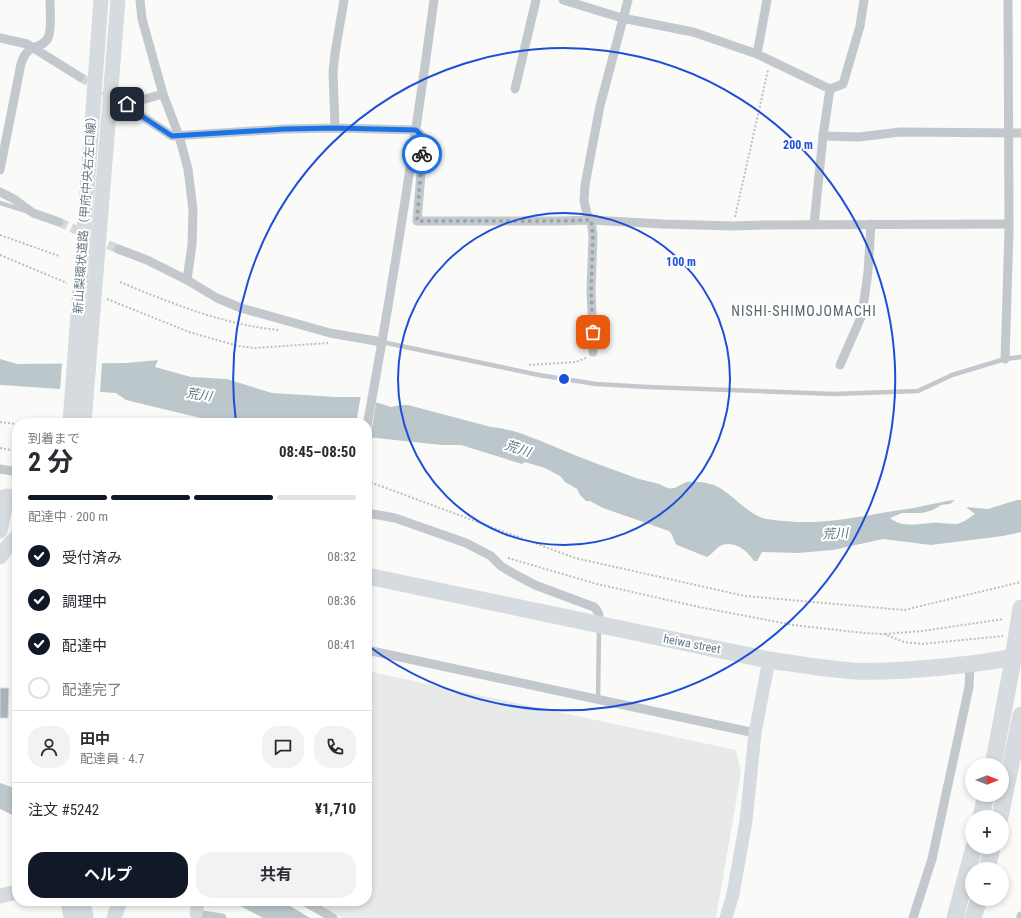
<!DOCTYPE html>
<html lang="ja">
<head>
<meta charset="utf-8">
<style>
  body { margin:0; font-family:"Roboto Condensed","Noto Sans JP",sans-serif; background:#f2f2f3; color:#2b2b33; height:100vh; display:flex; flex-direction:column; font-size:15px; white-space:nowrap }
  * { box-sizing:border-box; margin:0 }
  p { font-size:13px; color:#7c7c81 }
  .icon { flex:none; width:22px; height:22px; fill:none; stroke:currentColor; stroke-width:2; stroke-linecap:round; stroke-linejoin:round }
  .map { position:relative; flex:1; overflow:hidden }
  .side { position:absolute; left:12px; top:418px; width:360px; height:488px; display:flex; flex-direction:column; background:#fff; border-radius:16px; box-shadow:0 2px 6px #0003 }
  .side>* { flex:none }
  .needle { width:26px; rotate:90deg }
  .buttons { position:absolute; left:965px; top:758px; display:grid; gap:8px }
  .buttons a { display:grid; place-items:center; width:44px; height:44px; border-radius:50%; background:#fff; box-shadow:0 2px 6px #0003; font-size:20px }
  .pin { position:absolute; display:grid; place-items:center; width:34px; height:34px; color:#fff; margin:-17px; border-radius:8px; box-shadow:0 2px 6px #0006 }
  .courier { position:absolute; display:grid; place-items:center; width:40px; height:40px; margin:-20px; border:3px solid #1a73e8; border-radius:50%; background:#fff; color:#222; box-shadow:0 1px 5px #0007 }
  .headline em { font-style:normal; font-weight:700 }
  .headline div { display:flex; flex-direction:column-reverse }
  .headline { display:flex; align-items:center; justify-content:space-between; height:68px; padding:0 16px }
  h1 { font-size:26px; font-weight:700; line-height:30px }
  .bar { display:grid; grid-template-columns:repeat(4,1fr); gap:6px 4px; align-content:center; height:48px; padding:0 16px }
  .bar i { height:5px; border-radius:3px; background:#e1e1e2 }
  .bar .selected { background:#111827 }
  .bar p { grid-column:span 4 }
  .line { display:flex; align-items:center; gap:10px; padding:0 16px; border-top:1px solid #e1e1e2 }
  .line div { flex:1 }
  .round { display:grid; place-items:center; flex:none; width:42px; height:42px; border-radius:16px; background:#f2f2f3 }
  ol { padding:0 16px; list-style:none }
  li { display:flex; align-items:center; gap:12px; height:44px }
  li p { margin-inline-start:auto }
  li .icon { padding:4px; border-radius:50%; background:#111827; color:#fff; stroke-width:4 }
  li:last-child { color:#7c7c81 }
  li i { width:22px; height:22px; border:2px solid #e1e1e2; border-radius:50% }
  .button { display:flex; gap:8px; margin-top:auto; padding:8px 16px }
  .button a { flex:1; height:46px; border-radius:16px; background:#111827; color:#fff; font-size:16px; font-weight:700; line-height:46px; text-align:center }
  .button a+a { background:#f2f2f3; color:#2b2b33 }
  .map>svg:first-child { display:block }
</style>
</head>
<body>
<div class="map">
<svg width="1021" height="918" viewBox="0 0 1021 918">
  <rect width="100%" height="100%" fill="#fafaf8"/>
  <!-- built -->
  <polygon fill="#e8e9e9" points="367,671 736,750 741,773 716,918 342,918 313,901 367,901"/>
  <!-- water -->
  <g fill="#bbc7cb">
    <path d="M0 359 17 364 127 363 158 360 155 367 191 377 227 379 272 393 336 397H374L375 402 391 407 401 405H408L491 427C515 429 538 440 560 449 586 460 612 469 639 479 646 481 653 482 659 484 662 485 664 487 668 488 676 490 680 484 687 482 696 481 706 482 714 485 731 492 750 517 767 519 812 526 843 520 887 512 899 510 911 509 923 506 934 504 944 501 955 500L950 504 941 505 933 510 922 513H902L890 518C903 528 916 524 931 523 939 522 948 524 956 524 963 523 969 518 975 514L966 507 988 509 1017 500H1021V532L1003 536 931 545 883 539 833 550 798 553 762 552 757 561H754C747 551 736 541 722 545 717 547 712 554 707 557L677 545C673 541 674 536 669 531L603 508 590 501H586L580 495 577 489 565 482 560 476 545 468 525 462 522 464 461 445H442L367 437V423H221L126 400 116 393 2 385H0Z"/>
    <polygon points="0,783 17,789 17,817 0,809"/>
    <polygon points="231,901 282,901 310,918 263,918"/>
  </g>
  <!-- pier -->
  <g fill="#fafaf8">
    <polygon points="62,362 102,362 100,394 60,391"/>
    <polygon points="361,395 374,395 377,397 370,439 367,439 367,423 356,423"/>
  </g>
  <!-- building -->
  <polygon fill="#aab3b9" stroke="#dcdcda" points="0,688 9,688 8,718 0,718"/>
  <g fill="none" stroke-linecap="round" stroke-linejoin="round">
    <!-- street-tunnel -->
    <g stroke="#d5d9db" stroke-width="9" stroke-dasharray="9 4.5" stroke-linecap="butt">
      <polyline points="80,77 127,104"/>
      <polyline points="59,222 118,249"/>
    </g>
    <!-- path -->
    <g stroke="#bbbfc2" stroke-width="2" stroke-dasharray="2 2" stroke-linecap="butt">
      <polyline points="735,217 768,70"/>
      <polyline points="0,235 59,256"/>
      <polyline points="0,255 67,283"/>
      <path d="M120 282C171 303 224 325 279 330"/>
      <polyline points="107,299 189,332 238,346 255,348 328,343"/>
      <polyline points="529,365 576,362 586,358"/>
      <polyline points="0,422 17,424"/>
      <polyline points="0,448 17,451"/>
      <polyline points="367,481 575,558 745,596 904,610 1021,582"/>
      <polyline points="508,558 597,584 699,607 793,625 864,633 884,634 904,642 922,644 1003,636"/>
      <polyline points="885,634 922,631 1004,619"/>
    </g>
    <!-- lane -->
    <g stroke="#c3c8cc" stroke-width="4.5">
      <polyline points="0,203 26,211"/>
      <polyline points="382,342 539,375 596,384 648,387 834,394 918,391 952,375 1005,359 1021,357"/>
      <polyline points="598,699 599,629"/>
    </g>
    <!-- street -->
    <g stroke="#c3c8cc" stroke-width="9">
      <polyline points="140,0 142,19 163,94 179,136 188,169 193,210 192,245 187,280"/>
      <polyline points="563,0 622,18 693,32 757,54 830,89"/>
      <polyline points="0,38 27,44 80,77"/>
      <polyline points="757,54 767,0"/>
      <polyline points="515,89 536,0"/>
      <polyline points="127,104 134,111 172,136 285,129 335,128 416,130 424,138 417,221 560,221 591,220 663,224 733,226 763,225 1009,224"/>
      <polyline points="127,104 163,94"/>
      <polyline points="335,128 333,72 335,53 344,0"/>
      <polyline points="823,136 859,137 900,132 1021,133"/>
      <path d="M0 170 21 64C28 41 41 51 48 38 52 30 50 10 50 0"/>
      <polyline points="0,192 14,199 33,213 59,222"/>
      <polyline points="814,225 823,136 830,89 843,84 860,26 864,0"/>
      <polyline points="118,249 147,260 187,280 217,298 241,308 330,333 382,342"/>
      <polyline points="593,352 593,332 591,291 593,235 591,220 587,214 584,201 585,185 600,106 628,0"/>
      <polyline points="1005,359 1009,230 1008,0"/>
      <polyline points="840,365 862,315 868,272 871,224"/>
      <path d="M367 426C393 284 415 142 434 0"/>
      <polyline points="0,469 17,472"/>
      <path d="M367 513 395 518 466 543 491 556 501 566 516 575 535 585 594 607C600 612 599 618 600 625"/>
      <polyline points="367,650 755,733"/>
      <polyline points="304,901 333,918"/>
      <polyline points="196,914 222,918"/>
      <polyline points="913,918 932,859 969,687 970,664"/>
      <polyline points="1021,918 1021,916"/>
    </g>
    <!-- secondary -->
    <g stroke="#d6dbdf" stroke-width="13">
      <polyline points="196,914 198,901"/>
      <polyline points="726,918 733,894 746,821 755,733 769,660"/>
    </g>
    <!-- primary -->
    <g stroke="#d6dbdf" stroke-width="15">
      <polyline points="70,423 101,0"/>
      <polyline points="84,423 118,0"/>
      <polyline points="0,531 7,497"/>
      <polyline points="0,557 11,542 17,537"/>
      <polyline points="0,896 17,892"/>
      <polyline points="114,918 120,901"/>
    </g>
    <!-- highway -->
    <g stroke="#d6dbdf" stroke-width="17">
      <polyline points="0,499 7,497 17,499"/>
      <path d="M367 576 769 660C797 664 826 669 854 671 884 672 913 670 943 667 969 664 995 662 1021 655"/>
      <polyline points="993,765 1011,671 1021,608"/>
      <polyline points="981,817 986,795"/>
      <polyline points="1000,817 1021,715"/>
      <polyline points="987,869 992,847"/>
      <polyline points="69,901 72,918"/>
      <polyline points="82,901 85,918"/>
      <polyline points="955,918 974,847"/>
      <polyline points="973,918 979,899"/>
    </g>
  </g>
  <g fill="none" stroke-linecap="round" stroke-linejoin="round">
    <!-- done -->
    <polyline stroke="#99a4ac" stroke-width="4" stroke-dasharray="0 7.2" points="422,154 417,221 560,221 591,220 593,235 591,291 593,332"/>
    <!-- route -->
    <polyline stroke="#1a73e8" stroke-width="5" points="127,104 134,111 172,136 285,129 335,128 416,130 424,138 422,154"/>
  </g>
  <!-- distance rings -->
  <g fill="none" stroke="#1d4ed8" stroke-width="2">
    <circle cx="564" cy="379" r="166"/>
    <path d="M236 422A331 331 0 1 1 367 645"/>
  </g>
  <g text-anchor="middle" stroke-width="4" stroke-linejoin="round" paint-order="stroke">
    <!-- street labels -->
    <g font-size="12" fill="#657683" stroke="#fff">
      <text transform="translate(85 212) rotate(-86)" y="4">新山梨環状道路（甲府中央右左口線）</text>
      <text transform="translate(692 644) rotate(11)" y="4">heiwa street</text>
    </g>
    <!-- water labels -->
    <g font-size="13" font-style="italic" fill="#60757c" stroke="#fff">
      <text transform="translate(199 394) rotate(8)" y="5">荒川</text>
      <text transform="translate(518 448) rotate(18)" y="5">荒川</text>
      <text transform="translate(835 533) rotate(-3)" y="5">荒川</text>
    </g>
    <!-- quarter labels -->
    <g font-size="14" letter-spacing="1" fill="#57646e" stroke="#fff">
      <text x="804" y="316">NISHI-SHIMOJOMACHI</text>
    </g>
  </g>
  <circle cx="564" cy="379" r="6" fill="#1d4ed8" stroke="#fff" stroke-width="2"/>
  <g font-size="12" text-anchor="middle" font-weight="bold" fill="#1d4ed8" stroke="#fff" stroke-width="4" stroke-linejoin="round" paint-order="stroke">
    <text x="798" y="149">200 m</text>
    <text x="681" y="266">100 m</text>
  </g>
</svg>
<div class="buttons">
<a><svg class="needle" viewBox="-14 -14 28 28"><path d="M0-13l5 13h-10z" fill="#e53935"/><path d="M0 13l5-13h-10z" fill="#7c7c81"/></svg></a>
<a>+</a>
<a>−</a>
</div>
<div class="pin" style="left:593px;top:332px;background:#ea580c"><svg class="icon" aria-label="bag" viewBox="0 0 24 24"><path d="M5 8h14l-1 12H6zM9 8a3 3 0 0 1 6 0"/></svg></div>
<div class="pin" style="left:127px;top:104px;background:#1f2937"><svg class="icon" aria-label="home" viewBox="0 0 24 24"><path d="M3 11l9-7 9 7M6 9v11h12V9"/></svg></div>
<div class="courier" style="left:422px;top:154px"><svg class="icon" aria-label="bike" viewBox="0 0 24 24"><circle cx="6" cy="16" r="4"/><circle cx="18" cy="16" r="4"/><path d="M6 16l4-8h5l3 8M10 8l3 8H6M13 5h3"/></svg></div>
<section class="side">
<div class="headline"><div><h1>2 分</h1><p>到着まで</p></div><em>08:45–08:50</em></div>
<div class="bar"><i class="selected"></i><i class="selected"></i><i class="selected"></i><i></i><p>配達中 · 200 m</p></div>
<ol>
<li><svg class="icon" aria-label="check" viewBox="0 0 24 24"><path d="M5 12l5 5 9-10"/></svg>受付済み<p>08:32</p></li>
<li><svg class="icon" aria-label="check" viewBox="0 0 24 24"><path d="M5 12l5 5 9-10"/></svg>調理中<p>08:36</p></li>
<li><svg class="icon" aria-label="check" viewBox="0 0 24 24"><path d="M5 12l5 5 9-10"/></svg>配達中<p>08:41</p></li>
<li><i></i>配達完了</li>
</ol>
<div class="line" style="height:72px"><a class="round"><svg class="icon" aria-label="person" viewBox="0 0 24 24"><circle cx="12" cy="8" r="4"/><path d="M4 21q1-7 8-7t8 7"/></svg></a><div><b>田中</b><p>配達員 · 4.7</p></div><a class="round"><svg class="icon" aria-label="chat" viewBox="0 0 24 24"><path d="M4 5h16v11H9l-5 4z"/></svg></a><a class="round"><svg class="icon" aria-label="phone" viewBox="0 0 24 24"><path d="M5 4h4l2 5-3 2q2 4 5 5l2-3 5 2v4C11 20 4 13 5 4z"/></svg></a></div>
<div class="line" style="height:52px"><div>注文 #5242</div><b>¥1,710</b></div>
<div class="button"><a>ヘルプ</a><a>共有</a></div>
</section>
</div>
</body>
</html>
